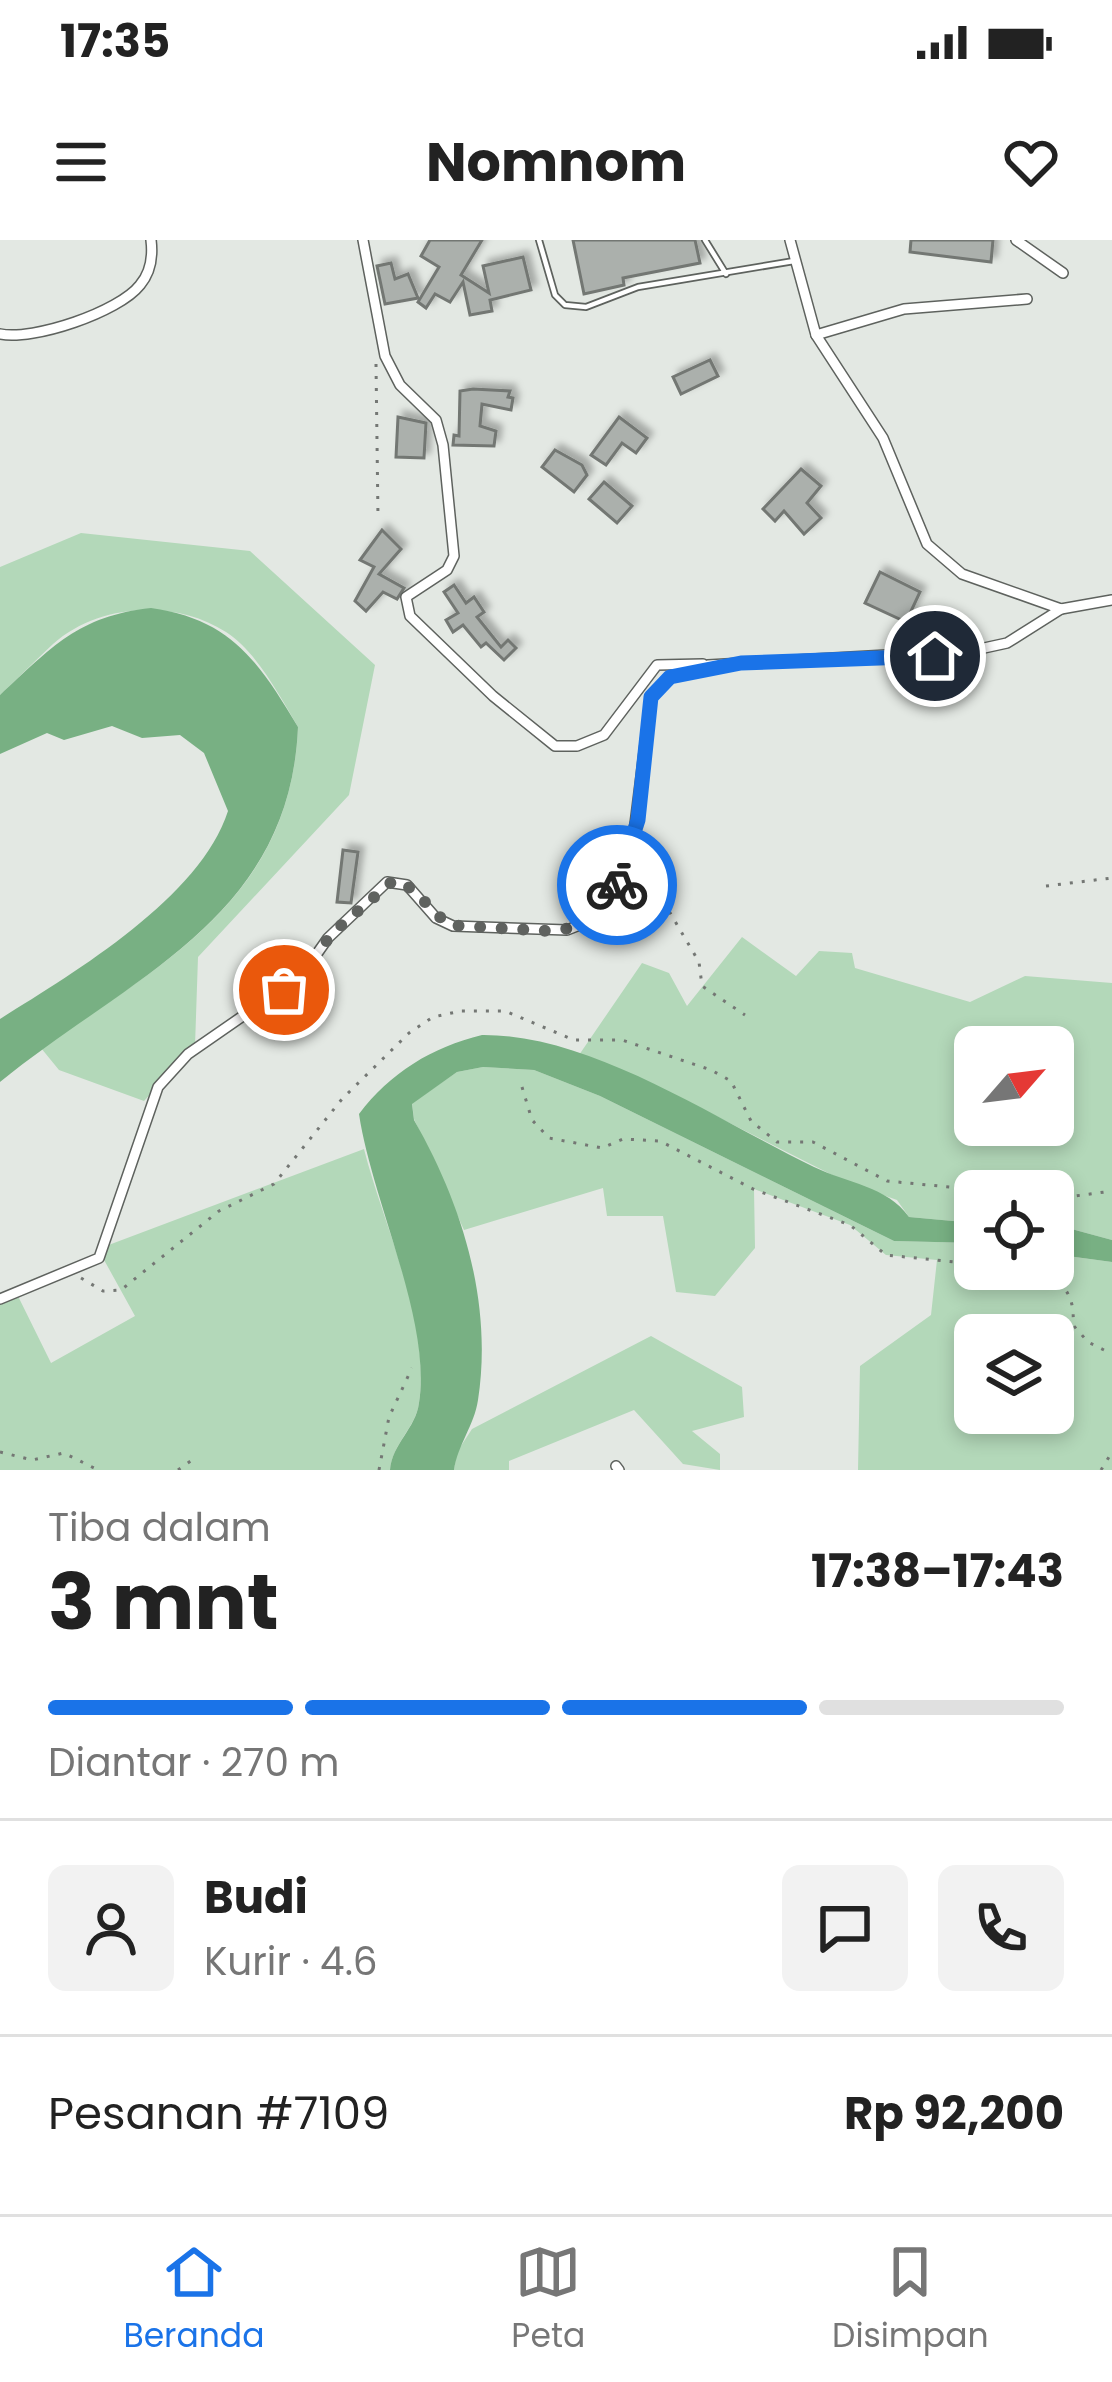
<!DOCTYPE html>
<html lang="id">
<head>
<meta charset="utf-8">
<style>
  body { margin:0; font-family:Poppins,sans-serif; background:#f2f2f2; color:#222; height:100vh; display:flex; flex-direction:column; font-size:45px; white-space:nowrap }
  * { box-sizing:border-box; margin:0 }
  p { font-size:39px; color:#767676 }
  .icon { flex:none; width:66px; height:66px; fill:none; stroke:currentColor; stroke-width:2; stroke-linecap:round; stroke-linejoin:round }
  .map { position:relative; height:1230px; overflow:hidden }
  .sheet { display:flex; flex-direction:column; background:#fff; flex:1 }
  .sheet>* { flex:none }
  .needle { width:78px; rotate:62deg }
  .tools { position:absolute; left:954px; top:786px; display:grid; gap:24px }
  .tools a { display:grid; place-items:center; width:120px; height:120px; border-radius:18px; background:#fff; box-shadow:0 6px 18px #0003; font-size:60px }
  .pin { position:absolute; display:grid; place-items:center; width:102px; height:102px; color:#fff; margin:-51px; border:6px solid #fff; border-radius:50%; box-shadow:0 3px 12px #0007 }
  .courier { position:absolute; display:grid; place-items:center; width:120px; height:120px; margin:-60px; border:9px solid #1a73e8; border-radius:50%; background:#fff; color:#222; box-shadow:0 3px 15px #0007 }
  .head em { font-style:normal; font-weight:700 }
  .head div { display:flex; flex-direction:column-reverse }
  .head { display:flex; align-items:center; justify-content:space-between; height:204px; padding:0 48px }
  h1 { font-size:78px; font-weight:700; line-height:90px }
  .bar { display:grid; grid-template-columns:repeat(4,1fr); gap:18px 12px; align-content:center; height:144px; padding:0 48px }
  .bar i { height:15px; border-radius:9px; background:#e0e0e0 }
  .bar .on { background:#1a73e8 }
  .bar p { grid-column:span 4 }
  .line { display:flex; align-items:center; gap:30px; padding:0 48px; border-top:3px solid #e0e0e0 }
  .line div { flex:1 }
  .round { display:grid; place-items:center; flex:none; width:126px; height:126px; border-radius:18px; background:#f2f2f2 }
  .status { display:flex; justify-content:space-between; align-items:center; height:84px; padding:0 60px; background:#fff; direction:ltr }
  .status svg { height:33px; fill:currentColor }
  header { display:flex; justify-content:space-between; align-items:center; height:156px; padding:0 48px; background:#fff; font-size:54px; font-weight:700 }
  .dock { display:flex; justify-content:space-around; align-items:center; height:168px; border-top:3px solid #e0e0e0; background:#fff; font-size:33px; color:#767676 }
  .dock a { display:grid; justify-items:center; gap:6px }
  .dock .on { color:#1a73e8 }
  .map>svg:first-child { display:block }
</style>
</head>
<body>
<div class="status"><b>17:35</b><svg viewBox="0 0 49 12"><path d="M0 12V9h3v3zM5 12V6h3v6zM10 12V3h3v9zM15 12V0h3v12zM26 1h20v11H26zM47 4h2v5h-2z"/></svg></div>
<header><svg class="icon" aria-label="menu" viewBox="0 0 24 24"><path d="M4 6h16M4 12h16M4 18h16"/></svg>Nomnom<svg class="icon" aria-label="heart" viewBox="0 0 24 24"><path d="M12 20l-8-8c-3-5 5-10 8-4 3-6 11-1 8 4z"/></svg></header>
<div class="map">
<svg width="1112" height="1230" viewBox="0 0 1112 1230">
  <defs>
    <filter id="shadow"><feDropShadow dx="5.5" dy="-5.5" stdDeviation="3" flood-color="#0004"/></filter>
  </defs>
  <rect width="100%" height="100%" fill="#e3e8e3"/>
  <!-- green -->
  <g fill="#b3d8b9" fill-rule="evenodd">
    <path d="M81 293 250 311 375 425 349 555 198 717 195 806 144 861 59 830 41 808C166 722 291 657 298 487 280 456 256 411 226 392 175 359 99 363 53 404 35 421 18 438 0 455V327Z"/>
    <path d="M742 697 796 736 819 711 852 713 855 728 970 762 1025 736 1112 743V1000L1053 984V951H975V983L909 977 897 960 846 942 704 870 579 815 642 723 669 733 687 766ZM975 807H1053V885H975Z"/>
    <path d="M483 827 534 830 600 856 894 1001 975 1003V1029H1053V1014L1112 1022V1230H858L860 1126 931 1075 937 1020 886 1015 850 985 754 949 755 1008 715 1056 676 1052 663 976H607L603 948 464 990 414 879 412 863 457 832ZM975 1095H1053V1173H975Z"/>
    <path d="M364 909C384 988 431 1081 419 1163 416 1187 392 1204 390 1230H0V1055L14 1048 51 1123 135 1076 98 1009Z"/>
    <polygon points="651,1096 742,1147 744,1177 692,1191 720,1214 720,1230 683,1224 634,1170 509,1221 509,1230 454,1230 457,1212 472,1189"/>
  </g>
  <!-- water -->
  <g fill="#78b083">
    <path d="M151 368C231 379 259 422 298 487 290 679 130 736 0 842V779C75 732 200 658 228 571L204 513 180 495 142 498 112 486 64 500 47 493 0 514V455C52 407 78 376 151 368Z"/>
    <path d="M482 795C592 794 716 880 814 927 847 943 887 946 909 977L975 983V1003L894 1001 600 856 534 830 483 827 457 832 412 864 414 880C462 964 493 1062 478 1160 474 1186 458 1204 454 1230H390C392 1204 416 1188 419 1163 432 1081 372 961 359 874 390 833 432 807 482 795Z"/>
    <polygon points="1053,984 1112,1000 1112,1022 1053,1014"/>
  </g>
  <!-- building -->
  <g fill="#abb0ac" stroke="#737773" stroke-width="3" filter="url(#shadow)">
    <polygon points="430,0 482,0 461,35 489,53 483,26 523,17 531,50 490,60 492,71 470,75 463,42 450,62 435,54 426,68 418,62 439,27 421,16"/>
    <polygon points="573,0 695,0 700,23 623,38 624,45 584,54"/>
    <polygon points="911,0 993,0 991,22 910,12"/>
    <polygon points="391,23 395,39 408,34 418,58 385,64 377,26"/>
    <polygon points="710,120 718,136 681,154 673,137"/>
    <polygon points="473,149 510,151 508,157 513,158 511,170 482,164 480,186 496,191 494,206 453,205 454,195 459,196 460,151"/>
    <polygon points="398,177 426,183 424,218 396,217"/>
    <polygon points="619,177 647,198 636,213 622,203 606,225 591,215"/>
    <polygon points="555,210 582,225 587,235 574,252 542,227"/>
    <polygon points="801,229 821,246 807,263 821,278 804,294 784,271 775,281 763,269"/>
    <polygon points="604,242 632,266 617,283 589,259"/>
    <polygon points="382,290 401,309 379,334 404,348 397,359 383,352 366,371 355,361 374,327 360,320"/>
    <polygon points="880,332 920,352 906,382 865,363"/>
    <polygon points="454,345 466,363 474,357 484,372 477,377 501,407 508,400 516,408 504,420 486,403 481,407 463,385 453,392 446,380 458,373 444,352"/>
    <polygon points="343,610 358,612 351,663 337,662"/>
  </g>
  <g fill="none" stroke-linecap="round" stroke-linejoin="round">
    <!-- service casing -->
    <g stroke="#5e625e" stroke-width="8">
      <g id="service">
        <polyline points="539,0 555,55 565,65 586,67 638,47 794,21"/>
        <polyline points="705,0 726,34"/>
      </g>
    </g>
    <!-- minor casing -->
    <g stroke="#5e625e" stroke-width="12">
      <g id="minor">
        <polyline points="363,0 385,116 400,145 436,180 443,205 454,316 447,330 406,357 410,376 493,456 555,506 577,506 604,495 657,425 703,424"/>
        <polyline points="790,0 816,95 883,198 927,304 962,334 1061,369 1112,360"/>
        <polyline points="1016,0 1063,33"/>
        <path d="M0 94C33 101 119 72 140 45 151 32 153 16 151 0"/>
        <polyline points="816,95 904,69 1027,59"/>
        <polyline points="0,1059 99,1018 158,847 188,814 302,735 328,698 387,642 407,645 436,678 453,686 567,690 600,677 632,608 651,457 670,437 708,425 975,410 1007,403 1061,369"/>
        <polyline points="616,1226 619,1230"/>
      </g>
    </g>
    <!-- path -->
    <g stroke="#747774" stroke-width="3" stroke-dasharray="3 9" stroke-linecap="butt">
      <polyline points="376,124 378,277"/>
      <polyline points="639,620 699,722 702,746 745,775"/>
      <polyline points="1046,646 1112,638"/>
      <polyline points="522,847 532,880 549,898 602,908 623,899 660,901 753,949 850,985 886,1015 975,1024"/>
      <polyline points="1053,959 1112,951"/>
      <path d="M1013 1029C1052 1034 1076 1043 1073 1085L1088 1102 1112 1114"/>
      <polyline points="81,1038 103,1051 121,1050 219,971 274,944 342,859 409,793 433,777 461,771 505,771 574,800 622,800 711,830 731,841 751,881 777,902 813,902 887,941 980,950 1007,943 1032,951"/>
      <polyline points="0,1212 32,1220 64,1213 98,1230"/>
      <polyline points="178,1230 195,1218"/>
      <polyline points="379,1230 389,1177 412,1128"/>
      <polyline points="1101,1230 1112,1212"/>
    </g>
    <!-- service -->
    <use href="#service" stroke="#fff" stroke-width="4.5"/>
    <!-- minor -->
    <use href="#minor" stroke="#fff" stroke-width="9"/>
  </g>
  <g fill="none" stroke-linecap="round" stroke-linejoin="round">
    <!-- done -->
    <polyline stroke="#5f625f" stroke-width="12" stroke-dasharray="0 21.6" points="284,750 337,689 394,640 412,649 448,685 548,691 589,686 617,645"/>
    <!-- route -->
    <polyline stroke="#1a73e8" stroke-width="15" points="617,645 638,580 651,457 670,437 741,423 935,416"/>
  </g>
</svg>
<div class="tools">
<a><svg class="needle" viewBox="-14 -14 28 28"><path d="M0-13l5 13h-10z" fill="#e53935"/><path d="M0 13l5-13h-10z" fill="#767676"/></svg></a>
<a><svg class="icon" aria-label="locate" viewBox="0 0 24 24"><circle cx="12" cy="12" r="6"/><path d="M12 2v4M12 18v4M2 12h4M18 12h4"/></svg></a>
<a><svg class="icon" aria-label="layers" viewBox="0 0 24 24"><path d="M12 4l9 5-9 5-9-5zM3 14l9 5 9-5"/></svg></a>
</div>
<div class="pin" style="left:284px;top:750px;background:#ea580c"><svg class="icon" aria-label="bag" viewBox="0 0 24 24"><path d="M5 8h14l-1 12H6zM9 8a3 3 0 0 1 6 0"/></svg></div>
<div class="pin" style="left:935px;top:416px;background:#1f2937"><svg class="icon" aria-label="home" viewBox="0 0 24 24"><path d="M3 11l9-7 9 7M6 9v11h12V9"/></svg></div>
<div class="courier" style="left:617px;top:645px"><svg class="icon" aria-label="bike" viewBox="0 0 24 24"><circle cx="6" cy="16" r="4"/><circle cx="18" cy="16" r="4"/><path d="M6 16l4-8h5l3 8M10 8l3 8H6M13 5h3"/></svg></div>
</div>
<section class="sheet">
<div class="head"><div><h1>3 mnt</h1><p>Tiba dalam</p></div><em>17:38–17:43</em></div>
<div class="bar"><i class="on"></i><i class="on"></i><i class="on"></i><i></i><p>Diantar · 270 m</p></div>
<div class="line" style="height:216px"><a class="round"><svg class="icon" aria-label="person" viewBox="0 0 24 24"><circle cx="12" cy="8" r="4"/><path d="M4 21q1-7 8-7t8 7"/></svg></a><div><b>Budi</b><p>Kurir · 4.6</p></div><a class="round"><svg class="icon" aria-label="chat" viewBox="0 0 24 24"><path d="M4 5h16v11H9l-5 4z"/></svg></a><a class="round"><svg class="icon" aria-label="phone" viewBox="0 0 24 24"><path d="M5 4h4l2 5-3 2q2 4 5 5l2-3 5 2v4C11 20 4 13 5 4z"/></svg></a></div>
<div class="line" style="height:156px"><div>Pesanan #7109</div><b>Rp 92,200</b></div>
</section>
<nav class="dock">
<a class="on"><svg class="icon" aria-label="home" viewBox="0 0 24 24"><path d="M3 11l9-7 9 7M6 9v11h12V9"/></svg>Beranda</a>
<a><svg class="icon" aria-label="map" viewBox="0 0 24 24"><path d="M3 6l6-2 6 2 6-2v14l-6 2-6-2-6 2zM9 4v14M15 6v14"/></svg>Peta</a>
<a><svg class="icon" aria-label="saved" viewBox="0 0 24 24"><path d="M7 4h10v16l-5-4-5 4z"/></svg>Disimpan</a>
</nav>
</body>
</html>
